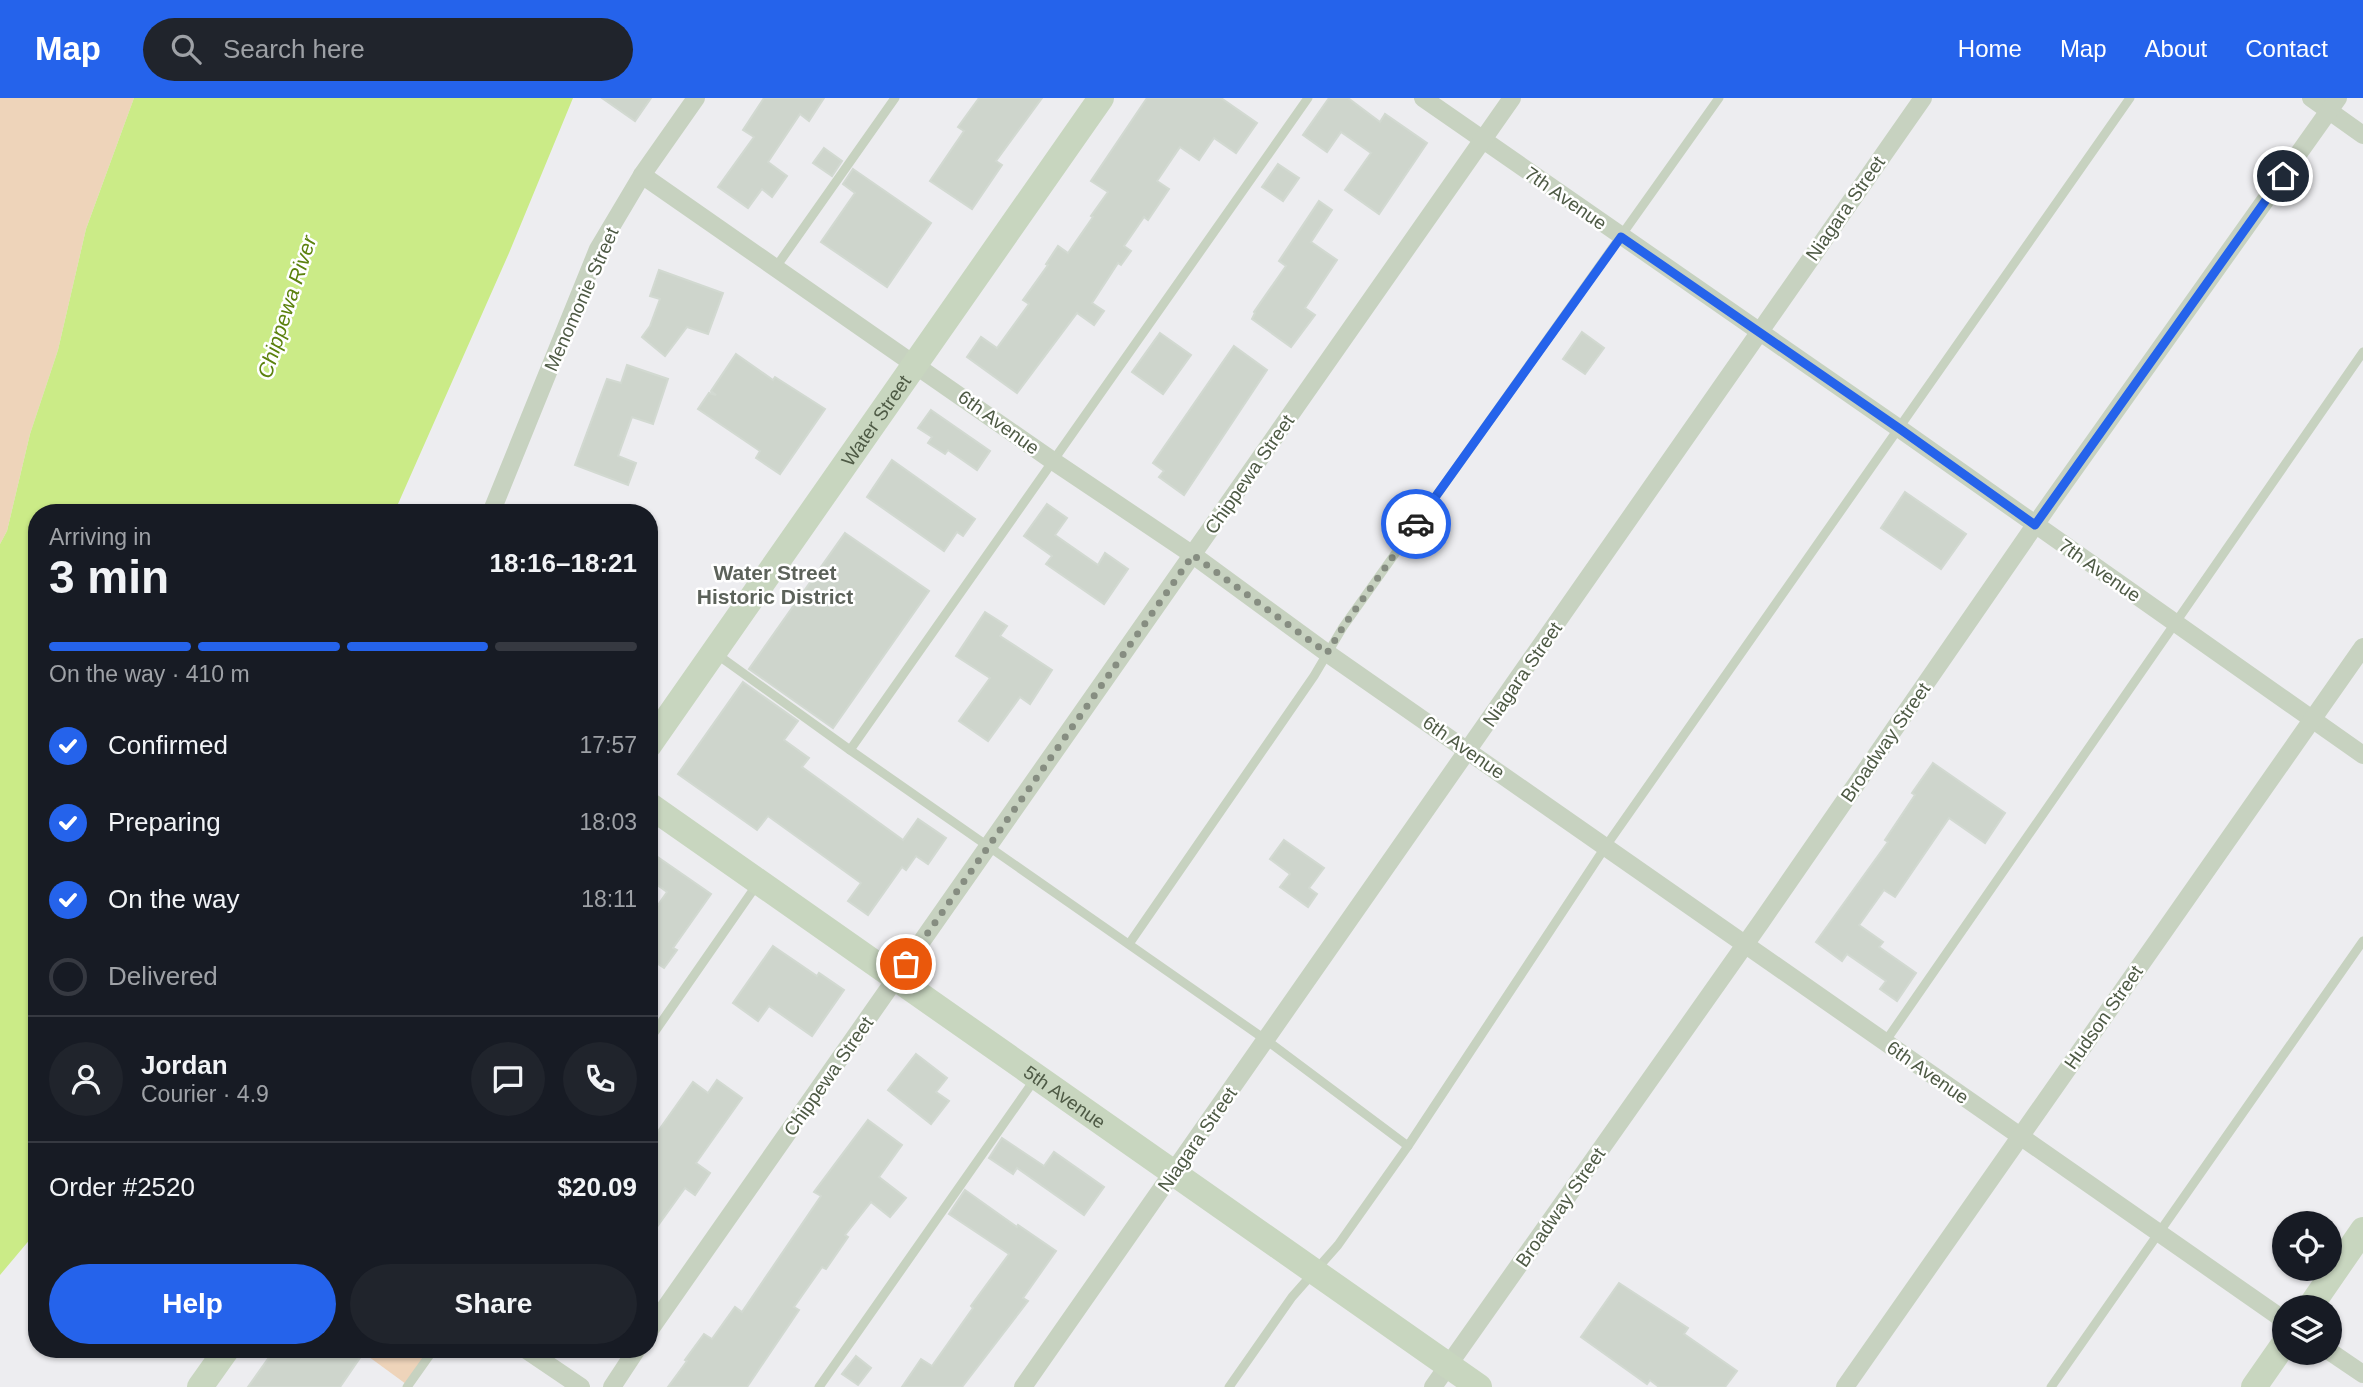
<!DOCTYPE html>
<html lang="en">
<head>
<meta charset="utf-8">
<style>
  body { margin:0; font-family:Helvetica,sans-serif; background:#20242c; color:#f1f3f6; height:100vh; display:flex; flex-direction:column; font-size:26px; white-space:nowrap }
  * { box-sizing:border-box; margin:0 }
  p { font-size:23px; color:#9ea1a6 }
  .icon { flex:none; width:38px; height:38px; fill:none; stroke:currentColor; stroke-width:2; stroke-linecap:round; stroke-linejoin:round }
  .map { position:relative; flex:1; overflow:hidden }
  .drawer { position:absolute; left:28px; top:406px; width:630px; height:854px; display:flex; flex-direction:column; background:#171b24; border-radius:28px; box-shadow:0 2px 5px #0004 }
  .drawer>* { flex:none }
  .buttons { position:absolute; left:2272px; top:1113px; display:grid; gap:14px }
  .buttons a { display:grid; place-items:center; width:70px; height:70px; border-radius:50%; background:#171b24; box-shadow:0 2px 5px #0004; font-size:35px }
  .pin { position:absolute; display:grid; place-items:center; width:60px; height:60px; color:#fff; margin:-30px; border:4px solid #fff; border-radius:50%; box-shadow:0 2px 7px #0007 }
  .courier { position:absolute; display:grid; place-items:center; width:70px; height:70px; margin:-35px; border:5px solid #2563eb; border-radius:50%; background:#fff; color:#222; box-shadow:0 2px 9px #0007 }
  .overview em { font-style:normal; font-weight:800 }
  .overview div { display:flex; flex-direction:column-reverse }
  .overview { display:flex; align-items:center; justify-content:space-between; height:119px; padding:0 21px }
  h1 { font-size:46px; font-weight:800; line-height:52px }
  .bar { display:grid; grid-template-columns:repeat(4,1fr); gap:10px 7px; align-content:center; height:84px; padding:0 21px }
  .bar i { height:9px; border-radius:5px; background:#363941 }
  .bar .active { background:#2563eb }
  .bar p { grid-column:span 4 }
  .line { display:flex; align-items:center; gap:18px; padding:0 21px; border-top:2px solid #363941 }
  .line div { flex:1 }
  .round { display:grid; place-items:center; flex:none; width:74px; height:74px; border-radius:37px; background:#20242c }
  ol { padding:0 21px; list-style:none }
  li { display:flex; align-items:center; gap:21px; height:77px }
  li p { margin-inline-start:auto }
  li .icon { padding:7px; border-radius:50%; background:#2563eb; color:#fff; stroke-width:4 }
  li:last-child { color:#9ea1a6 }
  li i { width:38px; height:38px; border:4px solid #363941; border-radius:50% }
  .primary-button { display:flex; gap:14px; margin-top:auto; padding:14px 21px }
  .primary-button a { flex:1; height:80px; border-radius:42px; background:#2563eb; color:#fff; font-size:28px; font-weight:800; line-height:80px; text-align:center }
  .primary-button a+a { background:#20242c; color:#f1f3f6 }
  header { display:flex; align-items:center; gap:42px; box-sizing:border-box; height:98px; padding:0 35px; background:#2563eb; color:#fff }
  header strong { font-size:33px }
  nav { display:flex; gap:38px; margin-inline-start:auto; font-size:24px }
  .search { width:490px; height:63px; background:#20242c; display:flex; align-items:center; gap:18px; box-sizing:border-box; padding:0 24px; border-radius:38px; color:#9ea1a6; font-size:26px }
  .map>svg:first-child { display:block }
</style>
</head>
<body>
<header>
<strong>Map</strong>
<div class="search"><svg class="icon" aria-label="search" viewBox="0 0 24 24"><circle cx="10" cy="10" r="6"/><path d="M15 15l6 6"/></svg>Search here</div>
<nav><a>Home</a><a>Map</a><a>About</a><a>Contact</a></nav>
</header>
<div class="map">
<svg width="2363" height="1289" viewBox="0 0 2363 1289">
  <rect width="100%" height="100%" fill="#ededf0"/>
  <!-- green -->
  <g fill="#eed4ba">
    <polygon points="0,0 134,0 86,131 58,252 30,336 7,433 0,446"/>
    <polygon points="369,1251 430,1251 406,1286 365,1256"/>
  </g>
  <!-- water -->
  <polygon fill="#cbeb87" points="134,0 573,0 509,155 394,415 37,415 37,1133 0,1177 0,446 7,433 30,336 58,252 86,131"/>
  <!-- building -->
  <g fill="#ced5cc" stroke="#d2d9d1" stroke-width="2">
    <polygon points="602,0 651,0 635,23"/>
    <polygon points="764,0 824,0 809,23 800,16 768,64 787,78 772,99 762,91 748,110 718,89 754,39 743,32"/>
    <polygon points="979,0 1042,0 996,63 1002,67 972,111 930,83 964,33 958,29"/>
    <polygon points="1147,0 1221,0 1257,25 1236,55 1214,40 1199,62 1180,49 1157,83 1169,91 1148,122 1144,119 1124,148 1131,153 1121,167 1118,165 1092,205 1104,213 1094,227 1077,215 1017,295 967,259 981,239 997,250 1029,206 1023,202 1048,167 1046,166 1058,148 1068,155 1093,119 1091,118 1108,94 1091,83"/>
    <polygon points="1329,0 1348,0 1380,24 1385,16 1427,45 1379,116 1345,92 1371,55 1341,34 1327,54 1303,37"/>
    <polygon points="824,50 842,63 832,78 813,65"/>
    <polygon points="1278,66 1299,80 1283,103 1262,89"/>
    <polygon points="853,71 931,125 887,189 821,144 855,95 843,86"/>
    <polygon points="1319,103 1332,112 1311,144 1337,162 1305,210 1315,217 1291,249 1252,221 1255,215 1254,214 1286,168 1279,163"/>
    <polygon points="659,172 723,195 708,236 687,229 665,258 642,239 650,228 660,201 650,198"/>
    <polygon points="1582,234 1604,250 1585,276 1563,261"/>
    <polygon points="1160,235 1191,257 1163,296 1132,274"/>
    <polygon points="1234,248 1267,272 1184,397 1159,379 1164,373 1153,365"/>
    <polygon points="736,256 773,282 775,279 825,311 780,376 756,360 760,353 698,311 709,295 716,297 711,293"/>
    <polygon points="627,267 668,281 653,326 632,319 618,358 636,365 628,387 575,367 607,281 621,285"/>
    <polygon points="931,312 990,353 977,372 948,352 945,356 928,345 932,339 918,330"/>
    <polygon points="892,362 975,421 963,438 957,434 944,453 867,399"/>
    <polygon points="1905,394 1966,436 1941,471 1881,430"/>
    <polygon points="1047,406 1067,420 1055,437 1098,467 1105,455 1128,471 1104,506 1046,466 1052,458 1024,438"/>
    <polygon points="845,435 929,493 833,630 749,571"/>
    <polygon points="985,514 1007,528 1000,538 1052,572 1030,606 1020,599 988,643 959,623 990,580 956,558"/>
    <polygon points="743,584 798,623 784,642 809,660 802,669 903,742 918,721 946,740 928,766 916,758 906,772 902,769 868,817 848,803 861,785 768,718 757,732 678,676"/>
    <polygon points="1933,665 2005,715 1985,745 1949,720 1895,799 1884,792 1859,827 1883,844 1879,849 1916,875 1897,903 1880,891 1886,883 1847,856 1842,863 1816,844 1888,744 1885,742 1915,697 1912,695"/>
    <polygon points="1284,742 1324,770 1309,790 1317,796 1308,809 1280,789 1290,776 1270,761"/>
    <polygon points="649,753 711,796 673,850 677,852 664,870 649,860 649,820 667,794 649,781"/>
    <polygon points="773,848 817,878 819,875 844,892 812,938 769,908 758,923 733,905"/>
    <polygon points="916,956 947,980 936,994 949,1003 931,1026 888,992"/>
    <polygon points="717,982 742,1000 696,1065 710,1075 695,1097 685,1090 649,1140 649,1046 693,984 708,995"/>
    <polygon points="868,1022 902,1047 879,1079 906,1100 890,1119 871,1104 845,1137 848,1139 826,1171 822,1169 794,1209 799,1212 747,1289 668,1289 687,1263 685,1262 704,1236 712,1241 735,1209 742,1214 821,1098 814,1094"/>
    <polygon points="1002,1040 1044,1068 1054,1054 1104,1089 1084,1117 1017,1070 1013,1076 989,1060"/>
    <polygon points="965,1092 1017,1129 1018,1127 1056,1153 1023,1200 1028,1203 962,1289 902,1289 921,1261 932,1268 973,1210 971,1208 1009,1156 949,1116"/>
    <polygon points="1619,1185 1688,1230 1684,1236 1737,1273 1725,1289 1659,1289 1650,1282 1647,1286 1581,1239"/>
    <polygon points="275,1251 366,1251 340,1289 248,1289"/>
    <polygon points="856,1258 871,1270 858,1287 842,1276"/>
  </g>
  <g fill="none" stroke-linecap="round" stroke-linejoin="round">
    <!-- lane -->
    <g stroke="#c7d2c0" stroke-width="9">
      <polyline points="776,169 895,0"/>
      <polyline points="715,555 850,652 1266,942 1408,1048 1606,748 2130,0"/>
      <polyline points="850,652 1308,0"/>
      <polyline points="1129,846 1314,578 1343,529 1719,0"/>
      <polyline points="649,942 758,785"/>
      <polyline points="1885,944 2363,254"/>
      <polyline points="407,1289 434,1251"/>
      <polyline points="819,1289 1035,981"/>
      <polyline points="1229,1289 1292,1199 1338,1147 1408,1048"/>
      <polyline points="2051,1289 2363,843"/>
    </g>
    <!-- street -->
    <g stroke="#c7d2c0" stroke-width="18">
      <polyline points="1423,0 1900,331 2363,657"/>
      <polyline points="2311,0 2363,37"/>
      <polyline points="642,77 1053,363 1193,457 1327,555 2284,1222"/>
      <polyline points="491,415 598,151 642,77 696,0"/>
      <polyline points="649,1233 1512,0"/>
      <polyline points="525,1251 581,1289"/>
      <polyline points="2329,1253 2363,1276"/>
      <polyline points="612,1289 637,1251"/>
      <polyline points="1023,1289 1923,0"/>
      <polyline points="1433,1289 1761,824 2051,404 2338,0"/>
      <polyline points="1845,1289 2363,549"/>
    </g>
    <!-- secondary -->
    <g stroke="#c8d6bf" stroke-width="26">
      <path id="s1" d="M649 647 1101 0"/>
      <path id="s2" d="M649 707 1479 1289"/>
      <polyline points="2310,1209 2363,1132"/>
      <polyline points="200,1289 227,1251"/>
      <polyline points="2254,1289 2284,1246"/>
    </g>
  </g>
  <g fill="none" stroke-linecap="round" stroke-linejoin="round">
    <!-- done -->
    <polyline stroke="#868d81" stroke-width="7" stroke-dasharray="0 12.6" points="906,866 1193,457 1327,555 1343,529 1416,426"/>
    <!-- route -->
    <polyline stroke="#2563eb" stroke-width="9" points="1416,426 1621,139 1900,331 2035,427 2283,78"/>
  </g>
  <g text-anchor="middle" stroke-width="5" stroke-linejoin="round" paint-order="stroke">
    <!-- street labels -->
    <g font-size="19" fill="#4e5a45" stroke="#fff">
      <text transform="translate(1566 100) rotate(35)" y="7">7th Avenue</text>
      <text transform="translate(1845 110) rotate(-55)" y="7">Niagara Street</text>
      <text transform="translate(581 201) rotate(-66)" y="7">Menomonie Street</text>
      <text dy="7" stroke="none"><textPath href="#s1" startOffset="396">Water Street</textPath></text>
      <text transform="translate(999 324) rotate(36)" y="7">6th Avenue</text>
      <text transform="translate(1249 376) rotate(-55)" y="7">Chippewa Street</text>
      <text transform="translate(2100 472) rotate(35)" y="7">7th Avenue</text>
      <text transform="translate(1522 576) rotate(-55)" y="7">Niagara Street</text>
      <text transform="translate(1885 644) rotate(-55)" y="7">Broadway Street</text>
      <text transform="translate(1464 649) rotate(35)" y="7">6th Avenue</text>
      <text transform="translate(2103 919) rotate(-55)" y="7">Hudson Street</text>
      <text transform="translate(1928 974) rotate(35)" y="7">6th Avenue</text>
      <text transform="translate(828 978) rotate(-55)" y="7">Chippewa Street</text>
      <text dy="7" stroke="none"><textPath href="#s2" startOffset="508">5th Avenue</textPath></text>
      <text transform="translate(1197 1041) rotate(-55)" y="7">Niagara Street</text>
      <text transform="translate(1560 1109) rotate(-55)" y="7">Broadway Street</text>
    </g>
    <!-- water labels -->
    <g font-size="21" font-style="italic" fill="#5b810d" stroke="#fff">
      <text transform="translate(287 209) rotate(-72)" y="7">Chippewa River</text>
    </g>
    <!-- neighbourhood labels -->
    <g font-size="21" font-weight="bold" fill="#5c625a" stroke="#fff">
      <text x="775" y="482">Water Street<tspan x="775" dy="24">Historic District</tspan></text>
    </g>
  </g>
</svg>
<div class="buttons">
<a><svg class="icon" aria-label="locate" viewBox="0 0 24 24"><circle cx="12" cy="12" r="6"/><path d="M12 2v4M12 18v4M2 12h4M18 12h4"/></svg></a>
<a><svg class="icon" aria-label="layers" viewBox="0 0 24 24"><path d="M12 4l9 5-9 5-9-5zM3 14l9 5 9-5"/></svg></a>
</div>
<div class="pin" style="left:906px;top:866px;background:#ea580c"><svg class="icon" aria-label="bag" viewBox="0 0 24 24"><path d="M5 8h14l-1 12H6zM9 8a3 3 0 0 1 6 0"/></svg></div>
<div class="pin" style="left:2283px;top:78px;background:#1f2937"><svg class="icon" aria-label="home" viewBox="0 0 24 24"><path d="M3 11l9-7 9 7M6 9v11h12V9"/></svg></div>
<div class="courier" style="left:1416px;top:426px"><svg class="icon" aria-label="car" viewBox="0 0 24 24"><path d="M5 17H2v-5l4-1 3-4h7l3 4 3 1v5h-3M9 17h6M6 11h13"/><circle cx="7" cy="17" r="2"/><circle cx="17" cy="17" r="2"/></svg></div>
<section class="drawer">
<div class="overview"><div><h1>3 min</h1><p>Arriving in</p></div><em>18:16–18:21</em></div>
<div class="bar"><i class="active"></i><i class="active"></i><i class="active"></i><i></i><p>On the way · 410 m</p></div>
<ol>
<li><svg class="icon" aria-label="check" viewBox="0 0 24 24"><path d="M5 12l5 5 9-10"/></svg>Confirmed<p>17:57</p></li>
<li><svg class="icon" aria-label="check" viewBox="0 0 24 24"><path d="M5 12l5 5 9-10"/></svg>Preparing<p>18:03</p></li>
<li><svg class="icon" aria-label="check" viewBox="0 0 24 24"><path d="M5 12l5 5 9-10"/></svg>On the way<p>18:11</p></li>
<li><i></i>Delivered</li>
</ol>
<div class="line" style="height:126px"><a class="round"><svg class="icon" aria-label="person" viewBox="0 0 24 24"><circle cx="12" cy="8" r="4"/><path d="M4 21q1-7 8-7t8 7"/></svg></a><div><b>Jordan</b><p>Courier · 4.9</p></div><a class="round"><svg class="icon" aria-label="chat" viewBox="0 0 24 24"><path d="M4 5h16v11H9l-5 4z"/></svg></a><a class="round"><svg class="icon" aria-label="phone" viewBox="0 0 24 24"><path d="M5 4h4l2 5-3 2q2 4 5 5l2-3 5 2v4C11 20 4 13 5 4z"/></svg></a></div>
<div class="line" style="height:91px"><div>Order #2520</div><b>$20.09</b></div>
<div class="primary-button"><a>Help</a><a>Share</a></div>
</section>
</div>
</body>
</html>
